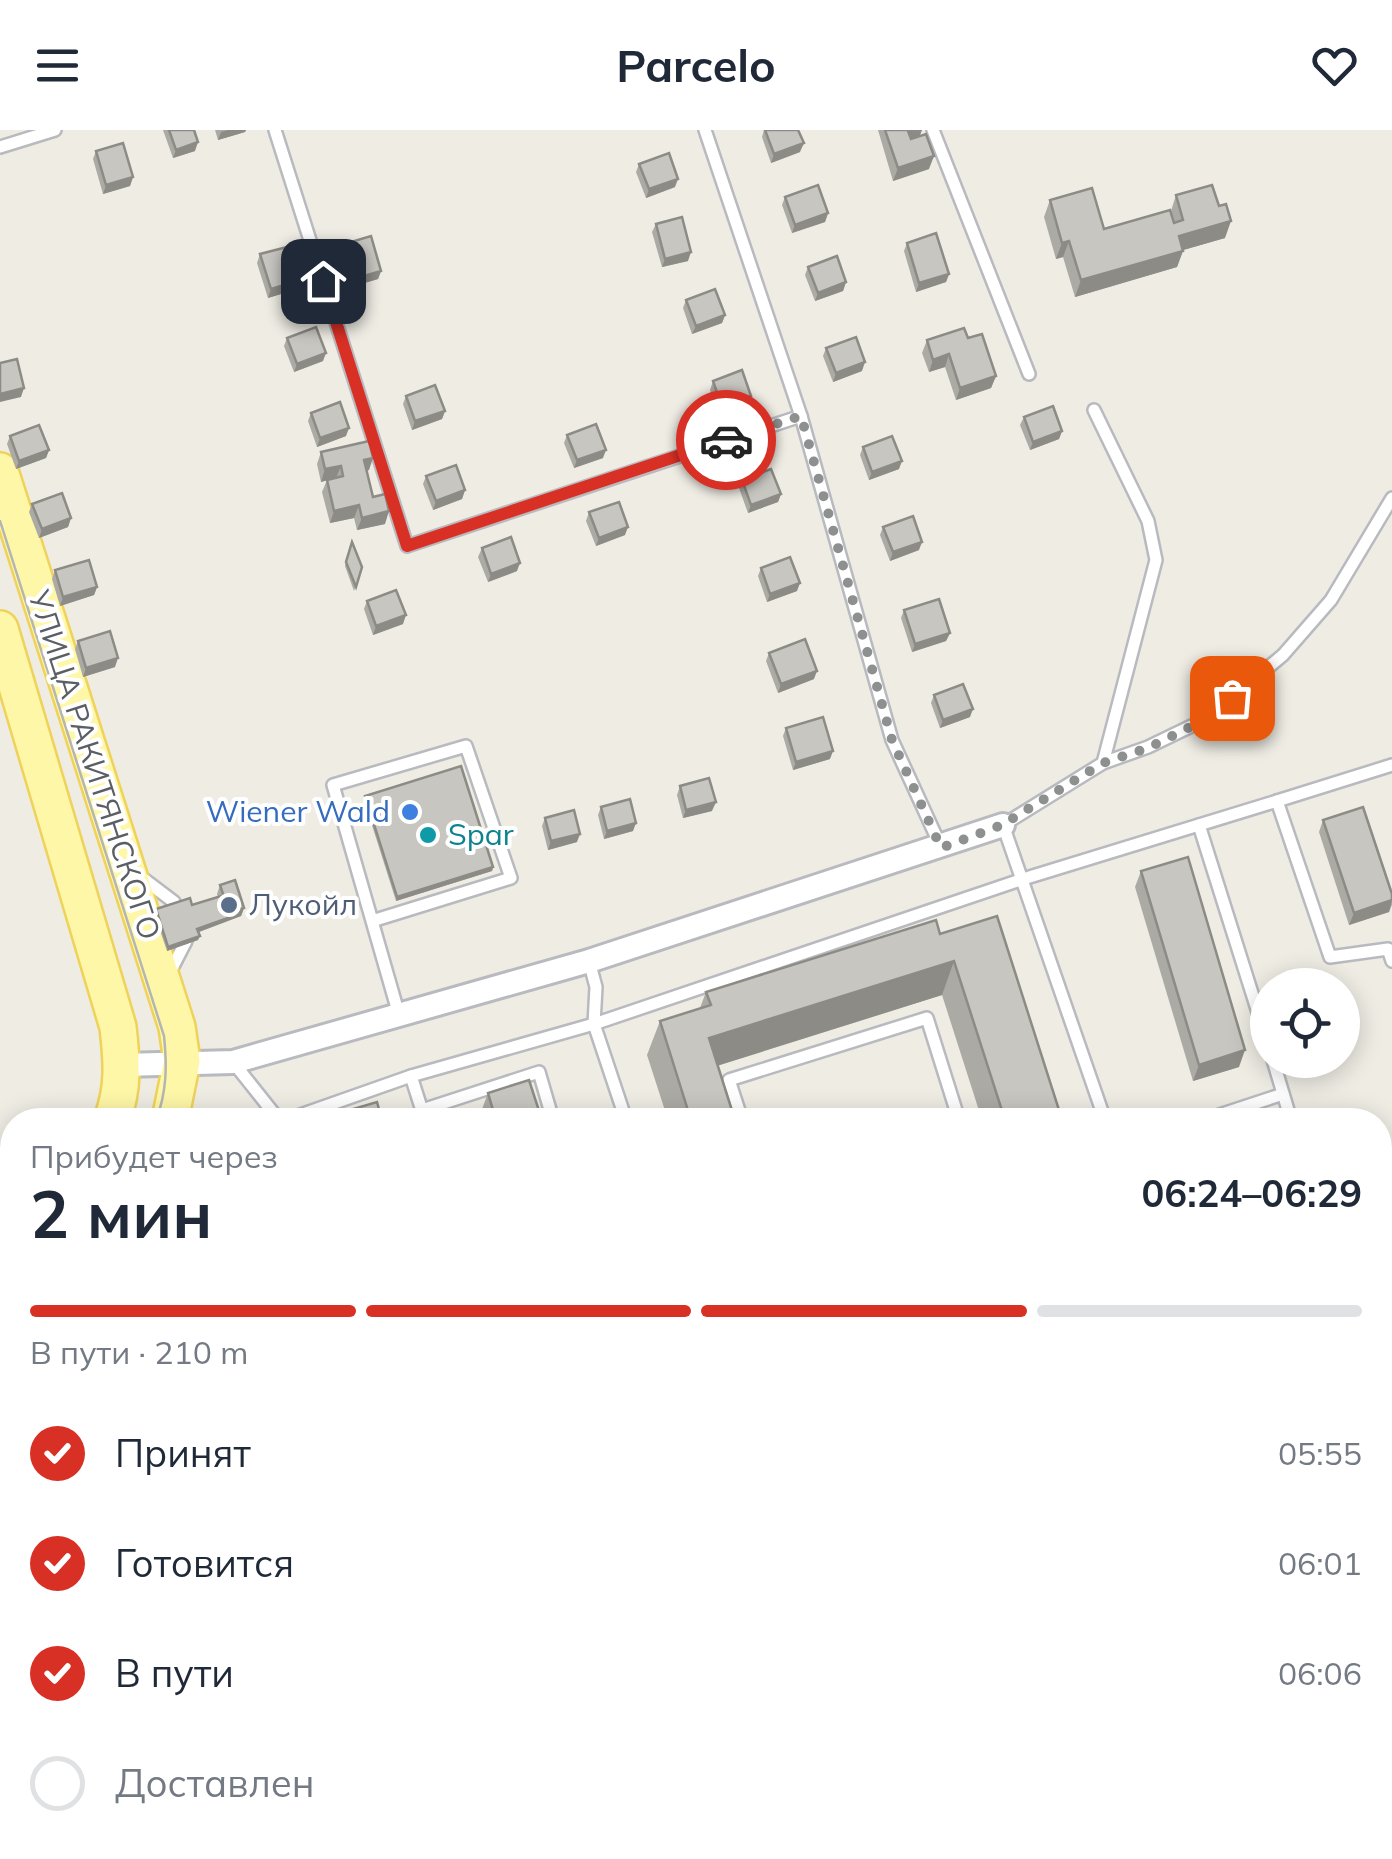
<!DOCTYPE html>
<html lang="ru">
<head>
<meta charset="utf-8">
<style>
  body { margin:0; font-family:Mulish,sans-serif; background:#f2f2f3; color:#1f2937; height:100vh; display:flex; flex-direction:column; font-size:38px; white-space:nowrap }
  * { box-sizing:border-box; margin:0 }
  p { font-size:32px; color:#747a83 }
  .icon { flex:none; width:55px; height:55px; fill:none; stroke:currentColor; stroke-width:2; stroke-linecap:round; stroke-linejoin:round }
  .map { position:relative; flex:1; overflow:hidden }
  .sheet { position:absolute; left:0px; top:978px; width:1392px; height:752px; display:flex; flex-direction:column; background:#fff; border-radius:40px 40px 0 0; box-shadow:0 5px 25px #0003 }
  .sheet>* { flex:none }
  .fabs { position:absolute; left:1250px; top:838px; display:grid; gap:20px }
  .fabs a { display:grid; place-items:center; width:110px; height:110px; border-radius:50%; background:#fff; box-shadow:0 5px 25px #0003; font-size:50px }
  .pin { position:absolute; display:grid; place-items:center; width:85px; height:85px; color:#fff; margin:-42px; border-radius:20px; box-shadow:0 5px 15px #0006 }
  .courier { position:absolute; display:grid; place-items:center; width:100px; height:100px; margin:-50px; border:8px solid #d93025; border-radius:50%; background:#fff; color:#222; box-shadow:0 2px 12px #0007 }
  .head em { font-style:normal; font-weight:700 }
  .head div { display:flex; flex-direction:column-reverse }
  .head { display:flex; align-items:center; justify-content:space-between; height:170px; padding:0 30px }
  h1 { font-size:65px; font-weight:700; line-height:75px }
  .bar { display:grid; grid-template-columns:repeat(4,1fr); gap:15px 10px; align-content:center; height:120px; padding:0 30px }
  .bar i { height:12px; border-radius:8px; background:#e0e1e3 }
  .bar .selected { background:#d93025 }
  .bar p { grid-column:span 4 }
  ol { padding:0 30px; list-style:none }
  li { display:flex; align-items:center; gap:30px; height:110px }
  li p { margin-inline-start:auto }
  li .icon { padding:10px; border-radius:50%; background:#d93025; color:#fff; stroke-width:4 }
  li:last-child { color:#747a83 }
  li i { width:55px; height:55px; border:5px solid #e0e1e3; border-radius:50% }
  header { display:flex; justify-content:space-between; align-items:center; height:130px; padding:0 30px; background:#fff; font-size:45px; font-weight:700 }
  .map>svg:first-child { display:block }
</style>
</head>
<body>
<header><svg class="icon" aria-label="menu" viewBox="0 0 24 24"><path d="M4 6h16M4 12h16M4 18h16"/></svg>Parcelo<svg class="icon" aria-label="heart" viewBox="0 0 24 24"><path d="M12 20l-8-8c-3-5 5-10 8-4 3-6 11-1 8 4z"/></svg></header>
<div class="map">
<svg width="1392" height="1729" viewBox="0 0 1392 1729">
  <rect width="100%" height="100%" fill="#eeece3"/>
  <!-- green -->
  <polygon fill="#bfe5c2" points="1392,1540 1392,1729 1317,1729 1322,1718 1380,1718 1380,1570"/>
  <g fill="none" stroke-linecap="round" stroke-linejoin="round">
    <!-- service casing -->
    <g stroke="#b8babf" stroke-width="16">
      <g id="service">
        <polyline points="275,0 407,416 801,286"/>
        <polyline points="705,0 801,286 892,610 941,717"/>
        <polyline points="933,0 1029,244"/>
        <polyline points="0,17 55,0"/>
        <polyline points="1094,280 1148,391 1156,430 1103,633"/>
        <polyline points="1277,671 1392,635"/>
        <polyline points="1199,695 1268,914"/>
        <polyline points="141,747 174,772 178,787"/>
        <polyline points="372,791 511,748 466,616 333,655 399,885"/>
        <polyline points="589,831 596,857 594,894 1023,749 1277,671 1330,827 1388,819 1392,831"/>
        <polyline points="168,846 186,811 184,804"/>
        <polyline points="1273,930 1291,990"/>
        <polyline points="233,932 279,990"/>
        <polyline points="411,946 425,990"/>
        <polyline points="422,980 539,942 553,990"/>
        <polyline points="286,990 411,946 594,894 626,990"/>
        <polyline points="742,990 729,950 927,888 959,990"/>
        <polyline points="1105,990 1003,695 1103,633 1148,617 1206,589 1283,525 1331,470 1392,368"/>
        <polyline points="1204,990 1283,964"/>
        <polyline points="1380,1202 1392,1209"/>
        <polyline points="0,1415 12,1423"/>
        <polyline points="0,1492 12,1469"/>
        <polyline points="554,1718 576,1729"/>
        <polyline points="775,1718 796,1729"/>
        <polyline points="0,1729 12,1706"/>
        <polyline points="283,1729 289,1718"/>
        <polyline points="402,1729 408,1718"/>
        <polyline points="747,1729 753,1718"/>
      </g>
    </g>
    <!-- minor casing -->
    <g stroke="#b8babf" stroke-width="28">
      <g id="minor">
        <polyline points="123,935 233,932 589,831 1003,695"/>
        <polyline points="1380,1345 1392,1319"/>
        <polyline points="1235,1729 1238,1718"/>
      </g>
    </g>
    <!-- primary casing -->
    <g stroke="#efd25a" stroke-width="40">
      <g id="primary">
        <polyline points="0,341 177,897 182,931 170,990"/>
        <path d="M0 499 118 897C122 932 124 957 112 990"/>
        <polyline points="0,1188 12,1168"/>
        <polyline points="0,1318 12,1295"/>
      </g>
    </g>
    <!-- service -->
    <use href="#service" stroke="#fff" stroke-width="11"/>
    <!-- minor -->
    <use href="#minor" stroke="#fff" stroke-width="22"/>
    <!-- primary -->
    <use href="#primary" stroke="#fef7a8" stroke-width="35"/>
    <!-- tram -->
    <g stroke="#b4b5b5" stroke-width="2.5">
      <path d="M0 391 164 906C167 935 167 962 156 990"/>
      <polyline points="0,1277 12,1254"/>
    </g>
  </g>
  <!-- wall -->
  <g fill="#acaaa5">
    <polygon points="163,0 194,0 195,21 173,28"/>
    <polygon points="215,0 246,0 245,2 218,10"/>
    <polygon points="764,0 798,0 800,22 771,33 762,7"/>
    <polygon points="878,0 922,0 919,6 929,39 893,51"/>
    <polygon points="96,21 133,47 130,56 103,64 93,29"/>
    <polygon points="639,34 675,57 646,68 636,42"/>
    <polygon points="1176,65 1225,108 1183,120 1177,137 1075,167 1063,127 1056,129 1044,87 1050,70 1104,99 1171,81"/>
    <polygon points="785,67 828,83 825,92 792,103 782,75"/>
    <polygon points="656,94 688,131 662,137 652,102"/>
    <polygon points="907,113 949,144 946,152 916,162 904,121"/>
    <polygon points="344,114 381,141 378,149 351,157 341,123"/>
    <polygon points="260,124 294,160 268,168 257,133"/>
    <polygon points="808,137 846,152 843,161 815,171 805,145"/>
    <polygon points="686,170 725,185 722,193 692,204 683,178"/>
    <polygon points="287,208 323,231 294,242 284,216"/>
    <polygon points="968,208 996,246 991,258 956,270 945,237 929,242 922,223 927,210"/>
    <polygon points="826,218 862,241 833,252 823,226"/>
    <polygon points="713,251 748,274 719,285 710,260"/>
    <polygon points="406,266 445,281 442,289 412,300 403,274"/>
    <polygon points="311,283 346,306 317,317 308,291"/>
    <polygon points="1024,287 1062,301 1059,309 1030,320 1020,295"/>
    <polygon points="567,305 603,328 574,338 564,313"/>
    <polygon points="10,306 49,320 46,328 16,339 7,314"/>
    <polygon points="863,317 899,339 869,350 860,325"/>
    <polygon points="321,322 369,340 367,341 373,367 385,394 357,400 354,388 330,393 322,362 327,350 321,352 317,334"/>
    <polygon points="426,346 465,360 462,369 433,380 423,354"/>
    <polygon points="742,350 781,364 778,372 748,383 739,358"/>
    <polygon points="32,374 71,388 68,397 39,408 29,382"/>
    <polygon points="589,382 625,405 596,416 586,391"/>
    <polygon points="883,397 919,420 890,431 880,405"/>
    <polygon points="350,416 362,437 354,461 345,436"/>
    <polygon points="482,418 517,441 488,452 478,427"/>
    <polygon points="761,438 797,461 767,472 758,446"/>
    <polygon points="55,440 97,457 94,465 60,476 52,449"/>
    <polygon points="367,471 403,494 373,505 364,479"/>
    <polygon points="904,480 950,503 946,511 912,522 901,488"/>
    <polygon points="78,511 115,537 83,547 75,519"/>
    <polygon points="769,523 814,549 778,563 766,531"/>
    <polygon points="934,565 970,587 940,598 931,573"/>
    <polygon points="786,598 830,629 793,640 783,606"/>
    <polygon points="680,656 712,681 683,688 677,665"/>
    <polygon points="365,666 493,737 492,741 396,771 364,670"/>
    <polygon points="601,677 633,701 604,709 598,685"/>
    <polygon points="545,688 577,712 548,720 542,696"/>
    <polygon points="1323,690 1392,764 1392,775 1389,782 1349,795 1319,702"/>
    <polygon points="1141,741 1239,937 1193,951 1135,757"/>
    <polygon points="220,755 244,778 241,786 199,802 198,810 167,821 154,783 156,779 192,775 218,767 217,764"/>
    <polygon points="940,804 1059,980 1055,990 982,990 942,865 717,936 735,990 668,990 647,925 660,891 700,878 706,862"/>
    <polygon points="488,963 542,990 478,990"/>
    <polygon points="53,1718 203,1718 224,1729 63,1729 51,1723"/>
    <polygon points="631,1718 715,1718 709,1729 652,1729"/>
  </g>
  <!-- shaded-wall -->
  <g fill="#8c8b86">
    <polygon points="228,0 246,0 245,2 218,10 221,2"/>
    <polygon points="911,0 922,0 919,8 903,13 908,1"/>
    <polygon points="198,12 195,21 173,28 176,20"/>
    <polygon points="804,13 800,22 771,33 774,24"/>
    <polygon points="934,26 929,39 893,51 898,38"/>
    <polygon points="133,47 130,56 103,64 106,55"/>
    <polygon points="678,49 675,57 646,68 649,59"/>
    <polygon points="828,83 825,92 792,103 795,95"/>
    <polygon points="1231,91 1225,108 1173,123 1179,106"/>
    <polygon points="1069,111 1063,127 1056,129 1062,113"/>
    <polygon points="1183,121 1177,137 1075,167 1081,150"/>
    <polygon points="691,122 688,131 662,137 665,129"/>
    <polygon points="381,141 378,149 351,157 354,149"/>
    <polygon points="949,144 946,152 916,162 919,153"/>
    <polygon points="298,151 294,160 268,168 271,159"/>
    <polygon points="846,152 843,161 815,171 818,163"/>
    <polygon points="725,185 722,193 692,204 696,196"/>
    <polygon points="326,223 323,231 294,242 297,234"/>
    <polygon points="949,224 945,237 929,242 933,230"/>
    <polygon points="865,232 862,241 833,252 836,243"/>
    <polygon points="996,246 991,258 956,270 960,258"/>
    <polygon points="24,258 21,267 0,272 0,264"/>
    <polygon points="751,266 748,274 719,285 722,277"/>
    <polygon points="445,281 442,289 412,300 415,291"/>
    <polygon points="349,298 346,306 317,317 320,308"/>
    <polygon points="1062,301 1059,309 1030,320 1033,312"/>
    <polygon points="49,320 46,328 16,339 19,331"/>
    <polygon points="606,320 603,328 574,338 577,330"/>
    <polygon points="373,328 369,340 360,342 364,330"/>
    <polygon points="902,331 899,339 869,350 872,342"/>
    <polygon points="341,336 336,348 321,352 325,339"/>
    <polygon points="465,360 462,369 433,380 436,371"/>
    <polygon points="781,364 778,372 748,383 751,375"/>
    <polygon points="359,375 354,388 330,393 334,381"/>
    <polygon points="389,381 385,394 357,400 362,388"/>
    <polygon points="71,388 68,397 39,408 42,399"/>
    <polygon points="628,397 625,405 596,416 599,408"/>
    <polygon points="922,412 919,420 890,431 893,422"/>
    <polygon points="520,433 517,441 488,452 491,444"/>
    <polygon points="800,453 797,461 767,472 770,464"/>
    <polygon points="97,457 94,465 60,476 63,467"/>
    <polygon points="406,485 403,494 373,505 376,496"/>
    <polygon points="950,503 946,511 912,522 915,514"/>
    <polygon points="118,528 115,537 83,547 86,538"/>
    <polygon points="817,541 814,549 778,563 781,554"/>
    <polygon points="973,579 970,587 940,598 943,590"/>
    <polygon points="833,621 830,629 793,640 796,632"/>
    <polygon points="716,672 712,681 683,688 686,680"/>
    <polygon points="636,693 633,701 604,709 607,701"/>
    <polygon points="580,704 577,712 548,720 551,711"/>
    <polygon points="493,737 492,741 396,771 397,767"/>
    <polygon points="1392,770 1389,782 1349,795 1354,783"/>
    <polygon points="244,778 241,786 196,803 197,799 226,789 229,782"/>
    <polygon points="200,806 198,810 167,821 168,817"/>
    <polygon points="954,831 942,865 697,942 709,908"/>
    <polygon points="1245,920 1239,937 1193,951 1199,935"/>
    <polygon points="1059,980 1055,990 1027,990"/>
    <polygon points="1392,1129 1392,1144 1380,1148 1380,1133"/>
    <polygon points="12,1629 12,1640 0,1663 0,1651"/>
    <polygon points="360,1718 366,1718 360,1729 353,1729"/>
    <polygon points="710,1718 715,1718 709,1729 705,1729"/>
  </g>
  <!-- building -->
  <g fill="#c8c6c0" stroke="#8c8b86" stroke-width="2.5">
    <polygon points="169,0 194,0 198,12 176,20"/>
    <polygon points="765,0 798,0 804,13 774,24"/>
    <polygon points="885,0 911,0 908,1 911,9 926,4 934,26 898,38"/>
    <polygon points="123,13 133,47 106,55 96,21"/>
    <polygon points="669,23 678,49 649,59 639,34"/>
    <polygon points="818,55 828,83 795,95 785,67"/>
    <polygon points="1212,55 1219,76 1226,74 1231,91 1179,106 1183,121 1081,150 1069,111 1062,113 1050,70 1092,58 1104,99 1170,80 1174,93 1183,90 1176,65"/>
    <polygon points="682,87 691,122 665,129 656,94"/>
    <polygon points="936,103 949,144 919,153 907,113"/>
    <polygon points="371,106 381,141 354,149 344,114"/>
    <polygon points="287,117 298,151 271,159 260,124"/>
    <polygon points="837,126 846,152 818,163 808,137"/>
    <polygon points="715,159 725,185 696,196 686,170"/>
    <polygon points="316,197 326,223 297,234 287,208"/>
    <polygon points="964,198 968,208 982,204 996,246 960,258 949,224 933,230 927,210"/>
    <polygon points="856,207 865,232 836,243 826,218"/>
    <polygon points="17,229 24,258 0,264 0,233"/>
    <polygon points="742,240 751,266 722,277 713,251"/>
    <polygon points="435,255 445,281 415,291 406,266"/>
    <polygon points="340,272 349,298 320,308 311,283"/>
    <polygon points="1053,276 1062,301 1033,312 1024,287"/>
    <polygon points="596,294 606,320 577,330 567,305"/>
    <polygon points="39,295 49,320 19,331 10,306"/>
    <polygon points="892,306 902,331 872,342 863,317"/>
    <polygon points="369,311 373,328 364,330 373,367 385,364 389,381 362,388 359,375 334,381 327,350 343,346 341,336 325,339 321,322"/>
    <polygon points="456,335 465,360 436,371 426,346"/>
    <polygon points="771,339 781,364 751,375 742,350"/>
    <polygon points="62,363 71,388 42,399 32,374"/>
    <polygon points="619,372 628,397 599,408 589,382"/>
    <polygon points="913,386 922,412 893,422 883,397"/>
    <polygon points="511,407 520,433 491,444 482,418"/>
    <polygon points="352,412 362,437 356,457 346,432"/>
    <polygon points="790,427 800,453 770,464 761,438"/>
    <polygon points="89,430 97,457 63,467 55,440"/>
    <polygon points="396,460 406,485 376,496 367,471"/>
    <polygon points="939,469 950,503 915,514 904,480"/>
    <polygon points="110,501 118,528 86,538 78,511"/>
    <polygon points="805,509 817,541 781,554 769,523"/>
    <polygon points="963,554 973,579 943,590 934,565"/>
    <polygon points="823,587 833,621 796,632 786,598"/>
    <polygon points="461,636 493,737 397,767 365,666"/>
    <polygon points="709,648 716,672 686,680 680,656"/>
    <polygon points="630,669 636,693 607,701 601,677"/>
    <polygon points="1363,677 1392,764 1392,770 1354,783 1323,690"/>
    <polygon points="574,680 580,704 551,711 545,688"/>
    <polygon points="1188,727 1245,920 1199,935 1141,741"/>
    <polygon points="235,750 244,778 229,782 220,755"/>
    <polygon points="221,766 228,788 197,799 200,806 168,817 156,779 190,768 192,775"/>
    <polygon points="997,786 1059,980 1027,990 1005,990 954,831 709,908 735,990 691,990 660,891 711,875 706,862 936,790 940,804"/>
    <polygon points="529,950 542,990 496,990 488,963"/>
    <polygon points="377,972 382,990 338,990 336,984"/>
    <polygon points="1361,982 1364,990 1336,990"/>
    <polygon points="1380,1041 1392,1079 1392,1129 1380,1133"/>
    <polygon points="12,1539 12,1629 0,1651 0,1561"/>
    <polygon points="116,1718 203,1718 224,1729 137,1729"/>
    <polygon points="312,1718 360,1718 353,1729 306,1729"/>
  </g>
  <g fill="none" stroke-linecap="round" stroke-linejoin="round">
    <!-- done -->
    <polyline stroke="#8e9090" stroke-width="10" stroke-dasharray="0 18" points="726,310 801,286 892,610 941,718 1002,695 1103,633 1148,618 1206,589 1232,568"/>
    <!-- route -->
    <polyline stroke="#d93025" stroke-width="12" points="323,151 407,416 726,310"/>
  </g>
  <!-- markers -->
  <circle fill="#3f7fe0" stroke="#fff" stroke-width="4" cx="410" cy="682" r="10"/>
  <circle fill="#0f9aa8" stroke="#fff" stroke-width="4" cx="428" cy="705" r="10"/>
  <circle fill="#5c6f8a" stroke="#fff" stroke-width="4" cx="229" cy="775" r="10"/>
  <g text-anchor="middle" stroke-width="8" stroke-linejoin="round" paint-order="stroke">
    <!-- street labels -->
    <g font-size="30" fill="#5b5e63" stroke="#fff">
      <text transform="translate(94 635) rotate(72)" y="10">УЛИЦА РАКИТЯНСКОГО</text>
    </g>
    <!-- shop labels -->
    <g font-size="30" fill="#366cbe" stroke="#fff" text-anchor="end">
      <text x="390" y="692">Wiener Wald</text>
    </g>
    <!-- culture labels -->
    <g font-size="30" fill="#0d838f" stroke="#fff" text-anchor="start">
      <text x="448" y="715">Spar</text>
    </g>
    <!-- service labels -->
    <g font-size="30" fill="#4e5e75" stroke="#fff" text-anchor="start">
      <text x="249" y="785">Лукойл</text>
    </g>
  </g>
</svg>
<div class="fabs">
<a><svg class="icon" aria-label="locate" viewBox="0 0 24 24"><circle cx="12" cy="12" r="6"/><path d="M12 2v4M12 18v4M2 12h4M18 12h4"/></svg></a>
</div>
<div class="pin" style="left:1232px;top:568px;background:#ea580c"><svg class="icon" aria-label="bag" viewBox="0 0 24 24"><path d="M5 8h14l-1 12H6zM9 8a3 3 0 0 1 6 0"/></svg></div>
<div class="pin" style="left:323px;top:151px;background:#1f2937"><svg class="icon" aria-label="home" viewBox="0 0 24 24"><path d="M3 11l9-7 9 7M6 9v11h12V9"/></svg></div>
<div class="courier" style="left:726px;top:310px"><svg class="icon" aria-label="car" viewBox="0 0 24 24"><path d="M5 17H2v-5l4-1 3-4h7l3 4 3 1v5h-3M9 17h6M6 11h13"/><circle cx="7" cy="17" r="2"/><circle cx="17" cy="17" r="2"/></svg></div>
<section class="sheet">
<div class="head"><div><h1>2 мин</h1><p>Прибудет через</p></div><em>06:24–06:29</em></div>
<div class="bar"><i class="selected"></i><i class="selected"></i><i class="selected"></i><i></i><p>В пути · 210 m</p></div>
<ol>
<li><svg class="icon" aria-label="check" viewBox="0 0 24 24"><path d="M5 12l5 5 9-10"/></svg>Принят<p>05:55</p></li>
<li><svg class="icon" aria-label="check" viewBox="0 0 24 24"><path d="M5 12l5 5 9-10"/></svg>Готовится<p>06:01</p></li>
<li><svg class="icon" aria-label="check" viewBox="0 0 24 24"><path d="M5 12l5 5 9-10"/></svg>В пути<p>06:06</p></li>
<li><i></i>Доставлен</li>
</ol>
</section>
</div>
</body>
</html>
